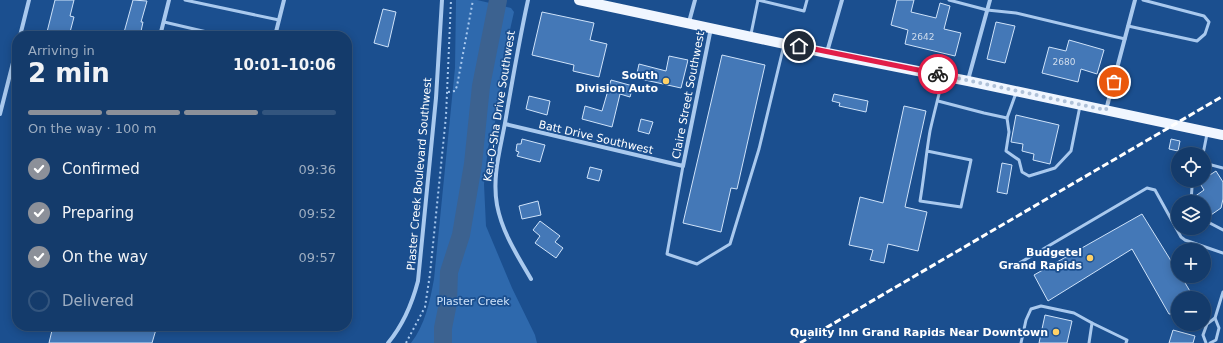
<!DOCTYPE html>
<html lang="en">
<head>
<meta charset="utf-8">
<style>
  body { margin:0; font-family:"DejaVu Sans",sans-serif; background:#1d4271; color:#f1f3f6; height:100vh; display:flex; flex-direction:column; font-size:15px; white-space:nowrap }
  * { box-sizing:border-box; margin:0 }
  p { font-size:13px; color:#9dadc1 }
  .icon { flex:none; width:22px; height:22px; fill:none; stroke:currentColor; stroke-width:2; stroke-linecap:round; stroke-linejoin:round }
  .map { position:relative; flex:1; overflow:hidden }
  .sheet { position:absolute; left:12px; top:31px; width:340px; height:300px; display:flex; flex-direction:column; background:#143b6b; border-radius:16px; box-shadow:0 2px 10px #0003,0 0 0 1px #33557e }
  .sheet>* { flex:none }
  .buttons { position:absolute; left:1171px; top:147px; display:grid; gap:8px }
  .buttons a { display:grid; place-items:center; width:40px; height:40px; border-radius:50%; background:#143b6b; box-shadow:0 2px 10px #0003,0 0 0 1px #33557e; font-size:20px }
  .pin { position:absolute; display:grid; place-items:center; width:34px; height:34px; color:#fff; margin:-17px; border:2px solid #fff; border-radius:50%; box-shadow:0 1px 4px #0007 }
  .courier { position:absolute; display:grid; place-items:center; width:40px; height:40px; margin:-20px; border:3px solid #e11d48; border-radius:50%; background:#fff; color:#222; box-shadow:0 1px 5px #0007 }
  .summary em { font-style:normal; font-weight:700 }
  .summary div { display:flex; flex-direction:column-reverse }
  .summary { display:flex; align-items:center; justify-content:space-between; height:68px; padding:0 16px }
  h1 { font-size:26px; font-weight:700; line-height:30px }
  .bar { display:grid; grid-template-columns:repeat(4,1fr); gap:6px 4px; align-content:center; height:48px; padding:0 16px }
  .bar i { height:5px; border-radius:3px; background:#33557e }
  .bar .active { background:#8c9099 }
  .bar p { grid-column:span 4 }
  ol { padding:0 16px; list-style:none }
  li { display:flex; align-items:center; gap:12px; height:44px }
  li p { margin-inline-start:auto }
  li .icon { padding:4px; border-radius:50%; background:#8c9099; color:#fff; stroke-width:4 }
  li:last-child { color:#9dadc1 }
  li i { width:22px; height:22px; border:2px solid #33557e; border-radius:50% }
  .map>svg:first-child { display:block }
</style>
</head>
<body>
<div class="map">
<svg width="1223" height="343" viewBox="0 0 1223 343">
  <rect width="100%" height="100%" fill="#1b4f8f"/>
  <!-- green -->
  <path fill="#2e69ad" d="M456 0H477L511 8 514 12 503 61 498 111 488 148 484 184 486 226 512 288 535 335 537 343H411C425 325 430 301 434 279L455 68Z"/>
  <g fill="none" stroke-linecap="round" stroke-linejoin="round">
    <!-- river -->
    <polyline stroke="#3c6290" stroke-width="18" points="443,343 443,328 448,303 449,272 461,235 473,164 481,86 498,0"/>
  </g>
  <!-- building -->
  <g fill="#4478b7" stroke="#cfe3fa">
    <polygon points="55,0 74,0 70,16 74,17 69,36 46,36"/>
    <polygon points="133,0 147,1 141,22 143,22 140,36 123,36"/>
    <polygon points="897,0 914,0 911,12 936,18 940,3 950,6 944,29 961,33 955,56 905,44 908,30 891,25"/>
    <polygon points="383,9 396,12 388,47 374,43"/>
    <polygon points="542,12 594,23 590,40 607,44 599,77 573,71 574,65 532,55"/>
    <polygon points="996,22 1015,26 1005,63 987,59"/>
    <polygon points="1069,40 1104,50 1097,74 1081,69 1078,82 1042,73 1049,47 1066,51"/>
    <polygon points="722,55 765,65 737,189 731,188 721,232 683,223"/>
    <polygon points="669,56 688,60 681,88 636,78 639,64 666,71"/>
    <polygon points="611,80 633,86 630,97 620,94 612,127 582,119 585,106 602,111"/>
    <polygon points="834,94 868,101 866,112 839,106 840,103 832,101"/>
    <polygon points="529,96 550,101 547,115 526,109"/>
    <polygon points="904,106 926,111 905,207 927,212 918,251 888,244 884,263 870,260 873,250 849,245 860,197 883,203"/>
    <polygon points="1016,115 1059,125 1050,164 1033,160 1034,154 1022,151 1023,144 1011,142"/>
    <polygon points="641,119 653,122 649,134 638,131"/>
    <polygon points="522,139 545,145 540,162 517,156 519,152 516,151 517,144 521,144"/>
    <polygon points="1171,139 1180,141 1178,151 1169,149"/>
    <polygon points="1002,163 1012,165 1007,194 997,192"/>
    <polygon points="590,167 602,170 599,181 587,178"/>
    <polygon points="1216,171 1223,182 1223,199 1221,208 1208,217 1204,211 1204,202 1198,202 1194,197 1204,190 1199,182"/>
    <polygon points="538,201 541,215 522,219 519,206"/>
    <polygon points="1142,214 1178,272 1178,276 1181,276 1194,298 1178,298 1178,314 1169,314 1132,249 1048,301 1034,275"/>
    <polygon points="540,221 560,236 555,242 563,248 556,258 535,243 540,236 533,230"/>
    <polygon points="1045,315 1072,321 1067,343 1039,343"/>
    <polygon points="53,326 157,326 152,343 49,343"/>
    <polygon points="1173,330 1195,336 1193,343 1169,343"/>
  </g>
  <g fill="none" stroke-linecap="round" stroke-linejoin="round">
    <!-- path -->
    <g stroke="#a9c9ee" stroke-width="2" stroke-dasharray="2 3" stroke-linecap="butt">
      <polyline points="448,92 455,91 457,86 473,0"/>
      <polyline points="406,343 425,307 430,274 446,116 451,0"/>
    </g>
    <!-- service -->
    <g stroke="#a9c9ee" stroke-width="3">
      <polyline points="185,0 279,20"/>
      <polyline points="758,0 804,11 807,0"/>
      <polyline points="949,0 987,10 1016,13 1125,39"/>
      <polyline points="164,22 224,36"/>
      <polyline points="1128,26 1197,41 1205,34 1209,22 1204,16 1143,0"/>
      <polyline points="751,34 758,0"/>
      <polyline points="938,101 984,113 1007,118 1016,93"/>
      <polyline points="1007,118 1009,132 1006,151 1019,160 1022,172 1029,176 1055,168 1071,151 1080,106"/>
      <path d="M927 151 971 160 961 207 920 201C924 178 926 154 930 131 934 113 939 95 943 77"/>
      <polyline points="1203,154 1207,134"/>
      <polyline points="1204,163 1223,168"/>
      <polyline points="683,166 667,254 697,264 730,244 759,149 784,45"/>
      <polyline points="1191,202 1192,187 1194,180"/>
      <polyline points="1204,220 1223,230"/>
      <polyline points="1011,268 1147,188 1155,190 1181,237 1185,240 1223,253"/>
      <polyline points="1092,323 1127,340 1126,343"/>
      <polyline points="1021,343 1026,320 1031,309 1041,306 1074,313 1092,323 1089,343"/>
      <polyline points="1206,343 1203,335 1207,324 1215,318 1223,292"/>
      <polyline points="1210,343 1216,340 1219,328 1215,318"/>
    </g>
    <!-- minor -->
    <g stroke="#a9c9ee" stroke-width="4">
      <path d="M528 0C519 41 512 82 505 123 500 150 492 177 497 205 502 232 517 255 531 279"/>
      <polyline points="689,22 695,0"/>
      <polyline points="20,36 29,0"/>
      <polyline points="160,36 169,0"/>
      <polyline points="275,36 284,0"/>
      <polyline points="827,52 842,0"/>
      <polyline points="968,80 990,0"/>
      <polyline points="1106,110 1135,0"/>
      <polyline points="0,114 17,47"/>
      <polyline points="505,124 683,166 711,28"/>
      <path d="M388 343C403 325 412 304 418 281L436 98 442 0"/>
    </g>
    <!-- primary -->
    <polyline stroke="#f0f6ff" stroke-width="10" points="579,0 827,53 968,81 1223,135"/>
    <!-- rail -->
    <polyline stroke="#fff" stroke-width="3" stroke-dasharray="7 3" stroke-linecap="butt" points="800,343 1223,96"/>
  </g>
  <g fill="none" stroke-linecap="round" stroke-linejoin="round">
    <!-- done -->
    <polyline stroke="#afc1d8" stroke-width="4" stroke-dasharray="0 7.2" points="938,74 1106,110 1114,82"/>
    <!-- route -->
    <polyline stroke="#e11d48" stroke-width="5" points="799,46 938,74"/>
  </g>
  <!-- markers -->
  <g fill="#ffd166" stroke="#1b4f8f" stroke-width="1.5">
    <circle cx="666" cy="81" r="4"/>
    <circle cx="1090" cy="258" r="4"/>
    <circle cx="1056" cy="332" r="4"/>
  </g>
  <g text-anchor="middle" stroke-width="3.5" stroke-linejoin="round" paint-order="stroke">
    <!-- number labels -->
    <g font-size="9" fill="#d0dded">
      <text x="923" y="40">2642</text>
      <text x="1064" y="65">2680</text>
    </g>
    <!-- poi labels -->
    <g font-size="11" font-weight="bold" fill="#fff" stroke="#1b4f8f" text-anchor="end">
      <text x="658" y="79">South<tspan x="658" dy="13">Division Auto</tspan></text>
      <text x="1082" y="256">Budgetel<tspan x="1082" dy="13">Grand Rapids</tspan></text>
      <text x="1048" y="336">Quality Inn Grand Rapids Near Downtown</text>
    </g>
    <!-- street labels -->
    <g font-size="11" fill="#fff" stroke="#1b4f8f">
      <text transform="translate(688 95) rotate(-79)" y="4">Claire Street Southwest</text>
      <text transform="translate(499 106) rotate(-81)" y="4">Ken-O-Sha Drive Southwest</text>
      <text transform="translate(596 137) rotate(13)" y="4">Batt Drive Southwest</text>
      <text transform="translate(419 174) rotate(-85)" y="4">Plaster Creek Boulevard Southwest</text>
    </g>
    <!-- park labels -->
    <g font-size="11" fill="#cfe3fa" stroke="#1b4f8f">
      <text x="473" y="305">Plaster Creek</text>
    </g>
  </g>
</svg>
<div class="buttons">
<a><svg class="icon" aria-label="locate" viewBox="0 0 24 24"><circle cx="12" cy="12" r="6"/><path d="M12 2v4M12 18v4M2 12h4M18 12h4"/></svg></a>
<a><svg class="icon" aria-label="layers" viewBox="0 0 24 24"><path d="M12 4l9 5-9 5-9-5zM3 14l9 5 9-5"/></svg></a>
<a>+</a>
<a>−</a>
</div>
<div class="pin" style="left:1114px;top:82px;background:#ea580c"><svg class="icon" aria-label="bag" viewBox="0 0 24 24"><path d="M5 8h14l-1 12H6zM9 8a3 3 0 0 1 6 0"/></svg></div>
<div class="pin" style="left:799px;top:46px;background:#1f2937"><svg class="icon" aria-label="home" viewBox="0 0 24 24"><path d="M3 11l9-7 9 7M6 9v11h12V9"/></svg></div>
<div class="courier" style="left:938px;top:74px"><svg class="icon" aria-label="bike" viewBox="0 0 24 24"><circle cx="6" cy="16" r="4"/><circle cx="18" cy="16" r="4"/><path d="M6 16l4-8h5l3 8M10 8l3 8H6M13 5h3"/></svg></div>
<section class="sheet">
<div class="summary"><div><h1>2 min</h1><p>Arriving in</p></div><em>10:01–10:06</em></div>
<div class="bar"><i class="active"></i><i class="active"></i><i class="active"></i><i></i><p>On the way · 100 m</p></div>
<ol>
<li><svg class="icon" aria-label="check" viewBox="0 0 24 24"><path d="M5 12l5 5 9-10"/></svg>Confirmed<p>09:36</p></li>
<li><svg class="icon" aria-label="check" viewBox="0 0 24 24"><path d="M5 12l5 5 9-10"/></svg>Preparing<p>09:52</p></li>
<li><svg class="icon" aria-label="check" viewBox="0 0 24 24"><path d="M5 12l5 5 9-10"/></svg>On the way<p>09:57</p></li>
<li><i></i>Delivered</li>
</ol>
</section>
</div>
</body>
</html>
